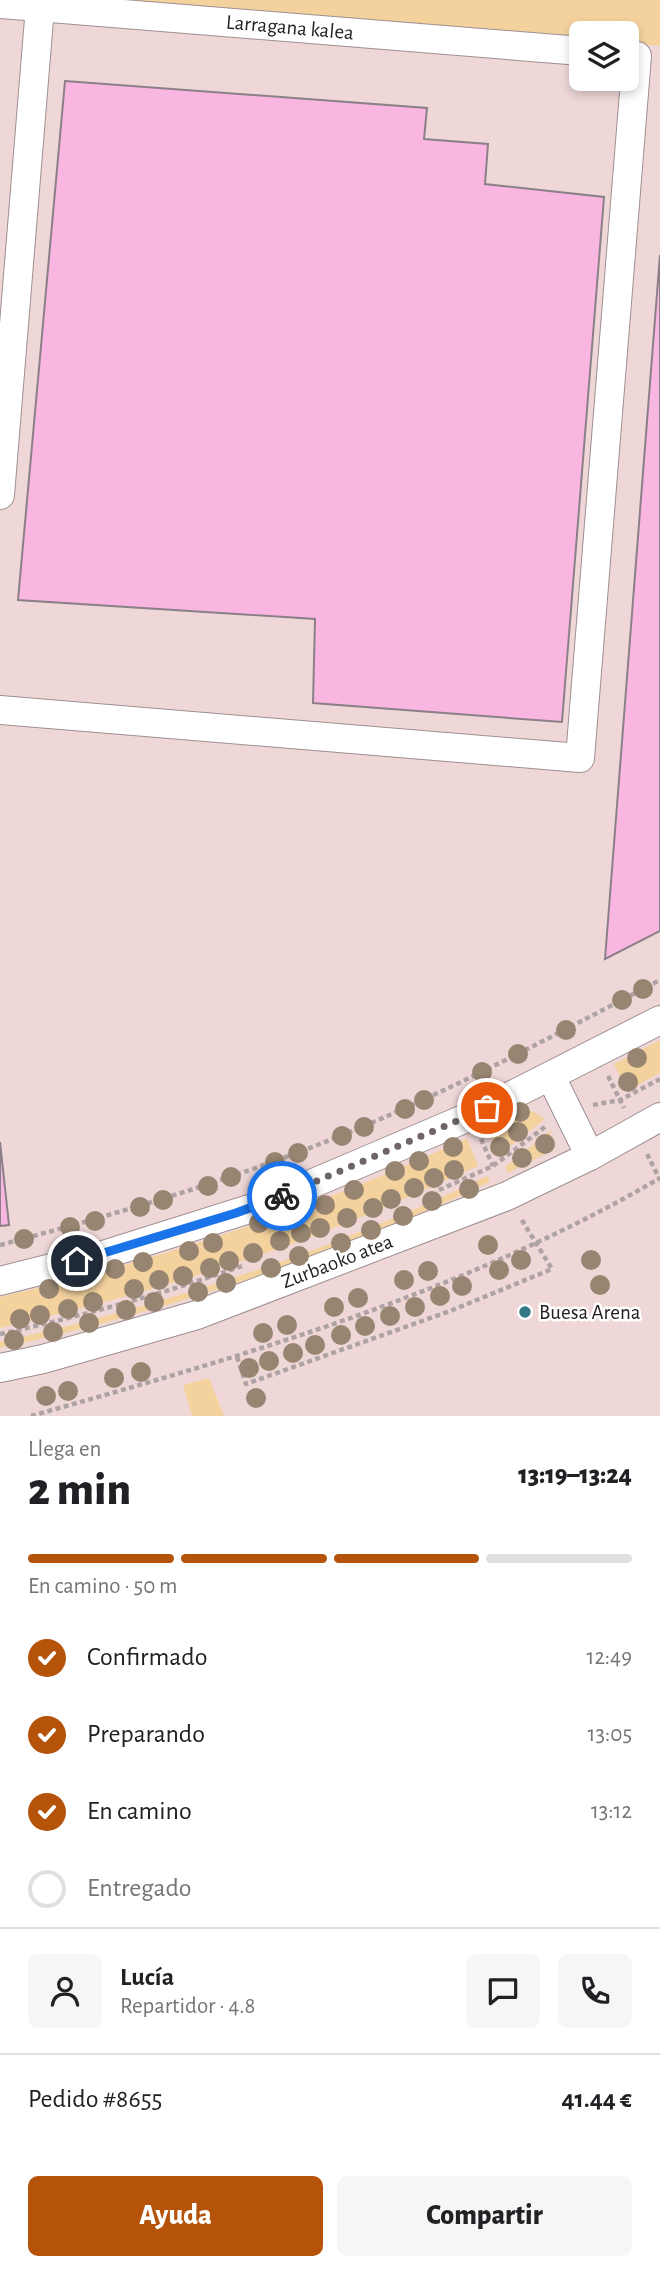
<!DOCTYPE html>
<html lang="es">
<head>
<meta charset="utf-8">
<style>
  body { margin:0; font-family:"Alegreya Sans",sans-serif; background:#f6f6f6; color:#202124; height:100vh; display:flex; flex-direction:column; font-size:26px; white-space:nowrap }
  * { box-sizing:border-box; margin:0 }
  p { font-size:23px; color:#757577 }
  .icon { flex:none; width:38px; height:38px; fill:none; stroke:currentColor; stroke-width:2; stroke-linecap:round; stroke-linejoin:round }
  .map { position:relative; height:1416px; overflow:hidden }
  .details { display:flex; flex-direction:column; background:#fff; flex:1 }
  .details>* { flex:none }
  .tools { position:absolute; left:569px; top:21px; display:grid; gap:14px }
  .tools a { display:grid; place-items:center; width:70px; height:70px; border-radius:10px; background:#fff; box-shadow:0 4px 10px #0003; font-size:35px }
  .pin { position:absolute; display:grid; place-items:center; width:60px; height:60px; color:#fff; margin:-30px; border:4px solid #fff; border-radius:50%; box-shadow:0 2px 7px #0007 }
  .courier { position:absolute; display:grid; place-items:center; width:70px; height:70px; margin:-35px; border:5px solid #1a73e8; border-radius:50%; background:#fff; color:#222; box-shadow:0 2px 9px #0007 }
  .summary em { font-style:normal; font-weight:800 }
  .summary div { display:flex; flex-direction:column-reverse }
  .summary { display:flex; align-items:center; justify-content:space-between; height:119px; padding:0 28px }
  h1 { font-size:46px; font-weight:800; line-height:52px }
  .bar { display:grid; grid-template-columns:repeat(4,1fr); gap:10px 7px; align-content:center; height:84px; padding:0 28px }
  .bar i { height:9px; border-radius:5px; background:#e0e0e0 }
  .bar .on { background:#b45309 }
  .bar p { grid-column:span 4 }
  .line { display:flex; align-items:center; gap:18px; padding:0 28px; border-top:2px solid #e0e0e0 }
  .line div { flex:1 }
  .round { display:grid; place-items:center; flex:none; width:74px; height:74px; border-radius:10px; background:#f6f6f6 }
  ol { padding:0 28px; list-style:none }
  li { display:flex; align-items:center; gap:21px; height:77px }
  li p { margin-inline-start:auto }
  li .icon { padding:7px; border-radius:50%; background:#b45309; color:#fff; stroke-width:4 }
  li:last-child { color:#757577 }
  li i { width:38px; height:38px; border:4px solid #e0e0e0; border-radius:50% }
  .button { display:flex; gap:14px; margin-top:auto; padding:14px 28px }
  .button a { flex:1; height:80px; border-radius:10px; background:#b45309; color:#fff; font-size:28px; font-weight:800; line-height:80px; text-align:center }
  .button a+a { background:#f6f6f6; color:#202124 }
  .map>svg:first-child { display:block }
</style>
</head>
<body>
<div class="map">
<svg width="660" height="1416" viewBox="0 0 660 1416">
  <rect width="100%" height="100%" fill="#f6e6e7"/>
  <!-- built -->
  <path fill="#efd7d8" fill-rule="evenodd" d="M0 0H660V1416H0ZM581 33H626V79H581Z"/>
  <!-- green -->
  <g fill="#f4d29e">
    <polygon points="69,0 660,0 660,46 627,43 626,33 581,33 581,40"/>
    <polygon points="660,1040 660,1073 627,1091 614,1064"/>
    <polygon points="524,1111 532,1111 545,1119 499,1155 487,1128"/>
    <polygon points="551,1130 550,1147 545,1154 508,1173 505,1167"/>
    <path d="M467 1138 478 1166C443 1181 407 1198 371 1213 252 1263 126 1299 0 1328V1297C161 1260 317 1208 467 1138Z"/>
    <path d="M487 1176 490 1182C334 1256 168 1311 0 1348V1342C166 1305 334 1250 487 1176Z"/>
    <polygon points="209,1378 224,1416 192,1416 183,1385"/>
  </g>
  <!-- building -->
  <g fill="#f8b6e0" stroke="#8b8087" stroke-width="2">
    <polygon points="65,81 427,108 424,139 488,144 485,184 604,197 562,722 313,703 315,619 18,600"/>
    <polygon points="660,255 660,931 605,959"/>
    <polygon points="0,1142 9,1225 0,1226"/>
  </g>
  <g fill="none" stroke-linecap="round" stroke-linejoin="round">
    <!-- minor casing -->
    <g stroke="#9e8f90" stroke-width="30">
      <g id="minor">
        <polyline points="0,4 581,51"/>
        <polyline points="0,495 40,7"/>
        <polyline points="0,710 580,758 637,56"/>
        <polyline points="551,1077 590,1156"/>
        <polyline points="0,1281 103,1255 262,1205 471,1116 660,1020"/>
        <polyline points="0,1368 43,1359 197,1315 507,1196 590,1156 660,1117"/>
      </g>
    </g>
    <!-- path -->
    <g stroke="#afa2a3" stroke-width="4.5" stroke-dasharray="5 3.5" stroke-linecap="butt">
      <polyline points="608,1076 624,1108"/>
      <polyline points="593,1105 620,1100 660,1079"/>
      <polyline points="481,1139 493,1166"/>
      <polyline points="647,1154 660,1180"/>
      <polyline points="439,1190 493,1166 545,1127"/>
      <path d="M0 1245C113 1215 226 1182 335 1138 447 1093 553 1036 660 980"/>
      <path d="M0 1334C83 1316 165 1293 245 1265"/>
      <polyline points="237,1357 246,1384 450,1311 552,1269 520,1217"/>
      <path d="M31 1416C247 1355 466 1292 660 1178"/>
    </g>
    <!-- minor -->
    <use href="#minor" stroke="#fff" stroke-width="28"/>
  </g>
  <!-- trees -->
  <g fill="#988571">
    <circle cx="643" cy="989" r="10"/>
    <circle cx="622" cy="1000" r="10"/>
    <circle cx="566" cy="1030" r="10"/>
    <circle cx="518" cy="1054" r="10"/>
    <circle cx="637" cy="1058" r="10"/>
    <circle cx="482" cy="1072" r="10"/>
    <circle cx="628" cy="1082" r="10"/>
    <circle cx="424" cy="1100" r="10"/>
    <circle cx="405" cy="1109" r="10"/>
    <circle cx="520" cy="1112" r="10"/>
    <circle cx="364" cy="1127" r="10"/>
    <circle cx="518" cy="1132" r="10"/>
    <circle cx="342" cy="1136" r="10"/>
    <circle cx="545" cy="1144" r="10"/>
    <circle cx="453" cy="1147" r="10"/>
    <circle cx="500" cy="1147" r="10"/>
    <circle cx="298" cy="1153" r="10"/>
    <circle cx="522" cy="1158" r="10"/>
    <circle cx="419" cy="1161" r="10"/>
    <circle cx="275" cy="1162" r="10"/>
    <circle cx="454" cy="1170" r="10"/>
    <circle cx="395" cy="1171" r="10"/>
    <circle cx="231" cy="1177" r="10"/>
    <circle cx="434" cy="1178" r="10"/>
    <circle cx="208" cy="1186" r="10"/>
    <circle cx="414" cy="1188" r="10"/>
    <circle cx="469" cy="1189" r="10"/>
    <circle cx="354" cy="1190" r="10"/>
    <circle cx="391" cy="1199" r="10"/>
    <circle cx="163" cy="1200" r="10"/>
    <circle cx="432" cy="1201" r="10"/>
    <circle cx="325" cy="1205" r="10"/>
    <circle cx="140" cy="1207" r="10"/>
    <circle cx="373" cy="1208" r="10"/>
    <circle cx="288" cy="1213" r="10"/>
    <circle cx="403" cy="1216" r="10"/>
    <circle cx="347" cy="1218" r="10"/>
    <circle cx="95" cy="1221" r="10"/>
    <circle cx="259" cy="1223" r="10"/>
    <circle cx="70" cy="1227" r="10"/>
    <circle cx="320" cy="1228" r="10"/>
    <circle cx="371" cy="1230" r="10"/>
    <circle cx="301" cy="1233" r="10"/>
    <circle cx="24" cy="1239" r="10"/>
    <circle cx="280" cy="1241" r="10"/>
    <circle cx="213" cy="1243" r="10"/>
    <circle cx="341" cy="1243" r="10"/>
    <circle cx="488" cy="1245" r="10"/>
    <circle cx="189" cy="1251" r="10"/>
    <circle cx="253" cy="1253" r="10"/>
    <circle cx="299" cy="1256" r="10"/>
    <circle cx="521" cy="1260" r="10"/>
    <circle cx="591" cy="1260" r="10"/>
    <circle cx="229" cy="1261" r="10"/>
    <circle cx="143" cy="1262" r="10"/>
    <circle cx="210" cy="1268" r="10"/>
    <circle cx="271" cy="1268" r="10"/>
    <circle cx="115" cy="1269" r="10"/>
    <circle cx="499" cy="1270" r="10"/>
    <circle cx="428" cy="1271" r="10"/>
    <circle cx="183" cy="1276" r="10"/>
    <circle cx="159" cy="1280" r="10"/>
    <circle cx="404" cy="1280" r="10"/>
    <circle cx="77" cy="1281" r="10"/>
    <circle cx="226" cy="1283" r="10"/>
    <circle cx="600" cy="1285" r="10"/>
    <circle cx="462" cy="1286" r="10"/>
    <circle cx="49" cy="1289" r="10"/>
    <circle cx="134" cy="1289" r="10"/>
    <circle cx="198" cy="1292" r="10"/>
    <circle cx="440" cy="1296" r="10"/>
    <circle cx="358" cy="1298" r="10"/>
    <circle cx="93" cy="1302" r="10"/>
    <circle cx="154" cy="1302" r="10"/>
    <circle cx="334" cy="1307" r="10"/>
    <circle cx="415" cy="1307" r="10"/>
    <circle cx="68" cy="1309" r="10"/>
    <circle cx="126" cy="1310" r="10"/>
    <circle cx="40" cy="1315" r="10"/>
    <circle cx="390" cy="1316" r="10"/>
    <circle cx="20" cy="1319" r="10"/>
    <circle cx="89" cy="1323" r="10"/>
    <circle cx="287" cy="1325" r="10"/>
    <circle cx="365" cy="1326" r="10"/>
    <circle cx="53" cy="1332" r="10"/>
    <circle cx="263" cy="1333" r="10"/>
    <circle cx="341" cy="1335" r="10"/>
    <circle cx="14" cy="1340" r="10"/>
    <circle cx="315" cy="1345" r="10"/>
    <circle cx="293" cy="1353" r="10"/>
    <circle cx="269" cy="1361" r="10"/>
    <circle cx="249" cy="1368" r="10"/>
    <circle cx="141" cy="1372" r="10"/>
    <circle cx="114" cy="1378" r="10"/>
    <circle cx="68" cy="1391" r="10"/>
    <circle cx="46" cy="1396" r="10"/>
    <circle cx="256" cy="1398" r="10"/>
  </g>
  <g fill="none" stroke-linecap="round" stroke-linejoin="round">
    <!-- done -->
    <polyline stroke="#6f6566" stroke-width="7" stroke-dasharray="0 12.6" points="282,1196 487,1108"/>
    <!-- route -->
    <polyline stroke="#1a73e8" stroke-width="9" points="77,1261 236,1213 282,1196"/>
  </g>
  <!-- markers -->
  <circle fill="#347986" stroke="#fff" stroke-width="2.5" cx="525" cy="1312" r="7"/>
  <g text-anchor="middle" stroke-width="5" stroke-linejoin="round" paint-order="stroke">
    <!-- street labels -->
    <g font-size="21" fill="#262021" stroke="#fff">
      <text transform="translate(290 27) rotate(5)" y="7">Larragana kalea</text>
      <text transform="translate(337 1261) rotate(-21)" y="7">Zurbaoko atea</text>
    </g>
    <!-- poi labels -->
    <g font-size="21" fill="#262021" stroke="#fff" text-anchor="start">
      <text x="539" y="1319">Buesa Arena</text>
    </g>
  </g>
</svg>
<div class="tools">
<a><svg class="icon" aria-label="layers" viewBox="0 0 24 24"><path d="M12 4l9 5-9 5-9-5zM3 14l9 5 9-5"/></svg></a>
</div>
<div class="pin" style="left:487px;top:1108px;background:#ea580c"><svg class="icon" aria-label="bag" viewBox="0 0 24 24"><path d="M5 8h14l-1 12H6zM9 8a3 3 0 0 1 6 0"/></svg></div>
<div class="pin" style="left:77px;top:1261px;background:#1f2937"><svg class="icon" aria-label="home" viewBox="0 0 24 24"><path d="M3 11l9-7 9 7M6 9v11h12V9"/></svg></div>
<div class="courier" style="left:282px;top:1196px"><svg class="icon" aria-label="bike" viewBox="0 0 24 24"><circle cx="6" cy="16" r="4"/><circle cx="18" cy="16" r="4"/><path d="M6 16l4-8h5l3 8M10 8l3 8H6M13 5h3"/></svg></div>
</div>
<section class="details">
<div class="summary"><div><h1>2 min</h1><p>Llega en</p></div><em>13:19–13:24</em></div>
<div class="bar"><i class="on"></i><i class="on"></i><i class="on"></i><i></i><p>En camino · 50 m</p></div>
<ol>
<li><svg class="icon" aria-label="check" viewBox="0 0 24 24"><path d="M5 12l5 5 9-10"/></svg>Confirmado<p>12:49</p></li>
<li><svg class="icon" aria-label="check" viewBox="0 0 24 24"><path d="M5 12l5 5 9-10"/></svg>Preparando<p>13:05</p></li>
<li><svg class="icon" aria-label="check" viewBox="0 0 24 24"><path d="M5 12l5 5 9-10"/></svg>En camino<p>13:12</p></li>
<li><i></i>Entregado</li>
</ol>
<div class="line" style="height:126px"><a class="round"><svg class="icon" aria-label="person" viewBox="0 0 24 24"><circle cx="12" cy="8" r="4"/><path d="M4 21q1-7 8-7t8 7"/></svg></a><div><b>Lucía</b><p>Repartidor · 4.8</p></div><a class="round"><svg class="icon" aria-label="chat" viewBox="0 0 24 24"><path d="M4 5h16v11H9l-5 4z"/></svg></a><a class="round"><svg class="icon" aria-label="phone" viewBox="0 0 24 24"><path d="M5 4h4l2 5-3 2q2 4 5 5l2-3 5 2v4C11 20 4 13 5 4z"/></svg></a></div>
<div class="line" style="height:91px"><div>Pedido #8655</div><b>41.44 €</b></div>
<div class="button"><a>Ayuda</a><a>Compartir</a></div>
</section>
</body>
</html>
